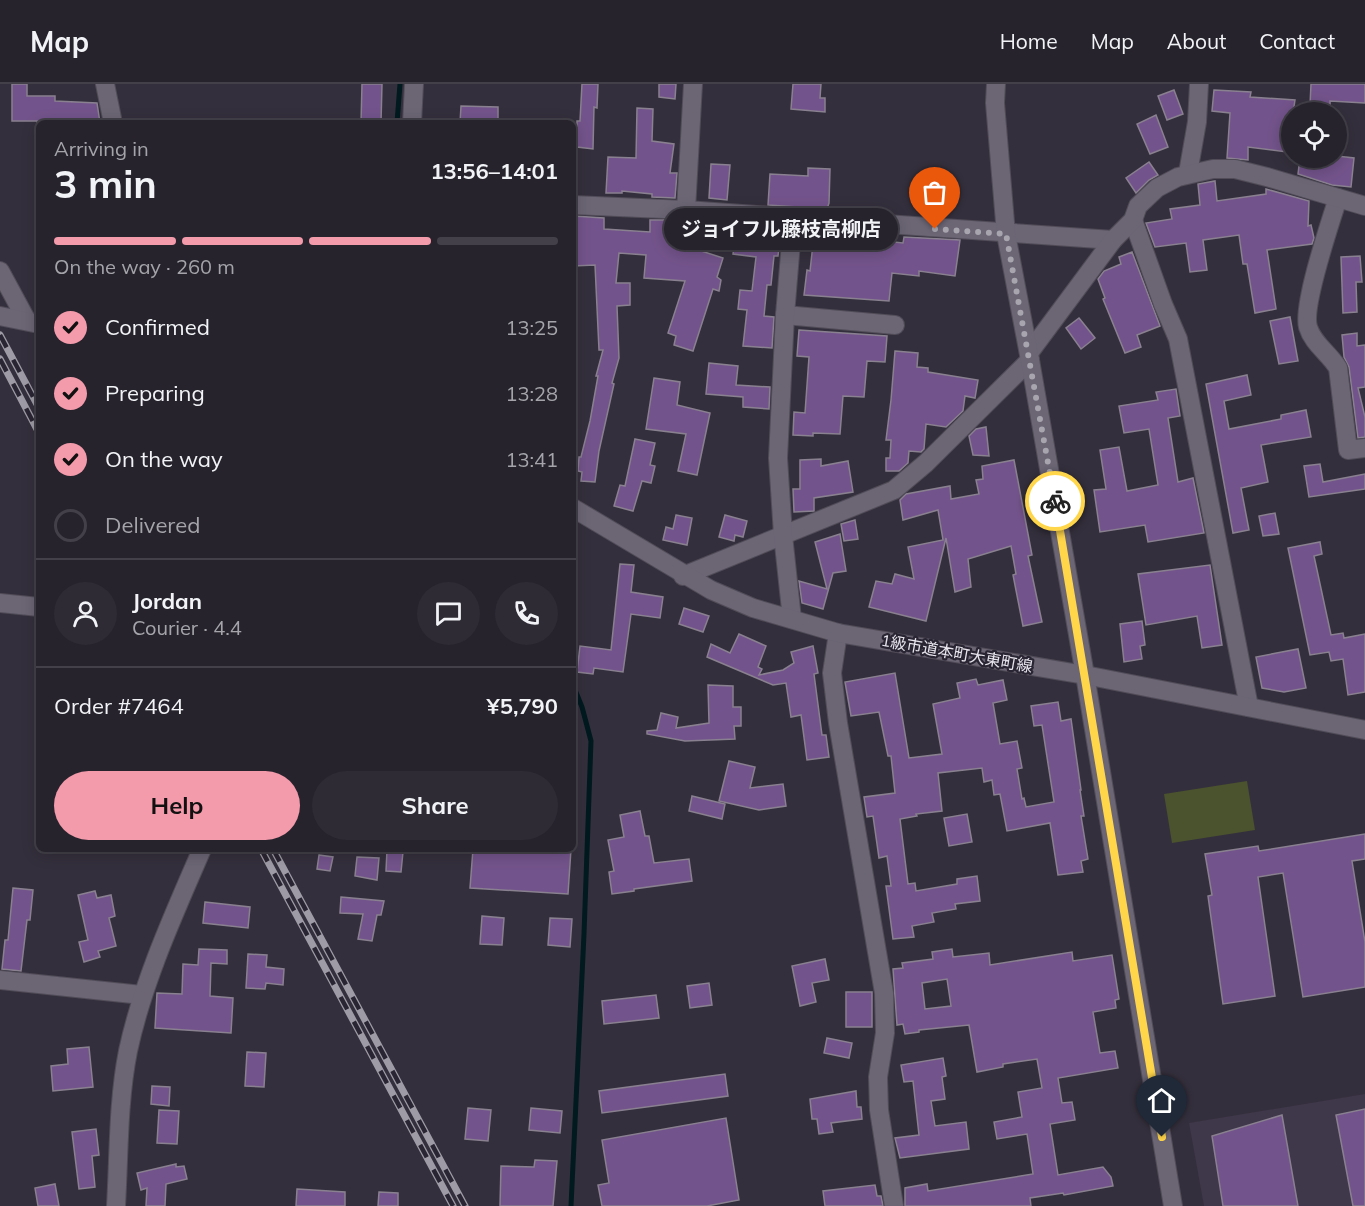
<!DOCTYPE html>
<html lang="en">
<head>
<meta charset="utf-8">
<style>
  body { margin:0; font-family:Mulish,"Noto Sans JP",sans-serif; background:#2f2b35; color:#f1f3f6; height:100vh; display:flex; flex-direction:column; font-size:22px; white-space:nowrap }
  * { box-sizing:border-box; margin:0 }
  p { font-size:20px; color:#a4a4aa }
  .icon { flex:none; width:33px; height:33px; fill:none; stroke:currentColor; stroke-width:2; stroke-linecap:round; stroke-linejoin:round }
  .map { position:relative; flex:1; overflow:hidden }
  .panel { position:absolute; left:36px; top:36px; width:540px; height:732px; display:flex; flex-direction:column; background:#27232d; border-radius:9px; box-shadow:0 3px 15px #0003,0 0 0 2px #434049 }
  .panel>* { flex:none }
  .controls { position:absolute; left:1281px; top:18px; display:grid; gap:12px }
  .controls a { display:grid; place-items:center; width:66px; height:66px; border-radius:50%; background:#27232d; box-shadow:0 3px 15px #0003,0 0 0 2px #434049; font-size:30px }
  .pin { position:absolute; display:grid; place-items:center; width:51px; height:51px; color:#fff; margin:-62px -26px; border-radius:50% 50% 50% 0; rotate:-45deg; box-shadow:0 0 6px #0007 }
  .pin .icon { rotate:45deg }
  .courier { position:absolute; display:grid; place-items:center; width:60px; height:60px; margin:-30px; border:4px solid #ffd54a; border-radius:50%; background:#fff; color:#222; box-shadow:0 2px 8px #0007 }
  .bubble { position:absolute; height:42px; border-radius:21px; background:#27232d; box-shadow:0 3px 15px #0003,0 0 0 2px #434049; font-size:20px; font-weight:700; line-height:42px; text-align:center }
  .headline em { font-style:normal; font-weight:700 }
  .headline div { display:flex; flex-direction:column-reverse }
  .headline { display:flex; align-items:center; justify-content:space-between; height:102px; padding:0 18px }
  h1 { font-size:39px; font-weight:700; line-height:45px }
  .bar { display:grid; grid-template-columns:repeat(4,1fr); gap:9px 6px; align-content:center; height:72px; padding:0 18px }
  .bar i { height:8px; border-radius:4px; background:#434049 }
  .bar .on { background:#f39aab }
  .bar p { grid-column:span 4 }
  .line { display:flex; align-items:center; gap:15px; padding:0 18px; border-top:2px solid #434049 }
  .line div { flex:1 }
  .round { display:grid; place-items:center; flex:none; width:63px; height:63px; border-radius:32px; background:#2f2b35 }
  ol { padding:0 18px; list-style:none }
  li { display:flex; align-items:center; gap:18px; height:66px }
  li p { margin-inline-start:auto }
  li .icon { padding:6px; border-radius:50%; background:#f39aab; color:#111; stroke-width:4 }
  li:last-child { color:#a4a4aa }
  li i { width:33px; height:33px; border:3px solid #434049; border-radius:50% }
  .button { display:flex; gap:12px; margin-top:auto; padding:12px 18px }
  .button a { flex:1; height:69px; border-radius:36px; background:#f39aab; color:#111; font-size:24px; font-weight:700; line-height:69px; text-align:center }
  .button a+a { background:#2f2b35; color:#f1f3f6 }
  header { display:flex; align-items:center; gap:36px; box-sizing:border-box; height:84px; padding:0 30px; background:#27232d; border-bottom:2px solid #434049 }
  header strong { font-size:28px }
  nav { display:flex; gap:33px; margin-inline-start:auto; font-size:21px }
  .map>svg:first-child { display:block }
</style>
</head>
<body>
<header>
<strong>Map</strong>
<nav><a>Home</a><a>Map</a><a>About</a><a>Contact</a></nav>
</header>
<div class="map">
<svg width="1365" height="1122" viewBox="0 0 1365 1122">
  <rect width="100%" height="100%" fill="#342f3c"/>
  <!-- built -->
  <polygon fill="#3f374a" points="1365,1010 1365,1122 1204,1122 1189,1039"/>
  <!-- green -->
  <polygon fill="#4a532e" points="1247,697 1255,746 1172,759 1164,710"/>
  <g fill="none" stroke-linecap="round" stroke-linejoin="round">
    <!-- stream -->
    <g stroke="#001a1f" stroke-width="5">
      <polyline points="397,39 400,0"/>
      <polyline points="571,1122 584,850 591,657 582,623 573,601"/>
    </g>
  </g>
  <!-- building -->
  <g fill="#73538b" stroke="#898090" stroke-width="1.5" fill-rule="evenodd">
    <polygon points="12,0 27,0 27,12 55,12 55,17 97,19 100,39 37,39 37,37 12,37"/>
    <polygon points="362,0 382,0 381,39 361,39"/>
    <polygon points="582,0 598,0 597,24 594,23 593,65 577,63 577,37 580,37"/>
    <polygon points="659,0 676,0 675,15 659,13"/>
    <polygon points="793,0 821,0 820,14 825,14 825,28 791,25"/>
    <polygon points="1311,0 1365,0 1365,19 1330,17 1330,22 1310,21"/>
    <polygon points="1174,6 1183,30 1167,36 1158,12"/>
    <polygon points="1214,6 1251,8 1250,13 1295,16 1287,68 1248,63 1248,76 1227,74 1230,29 1212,27"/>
    <polygon points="461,22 498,23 498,39 460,39"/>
    <polygon points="637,24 653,25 652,57 674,60 670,89 677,89 675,114 652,113 652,110 622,107 622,109 606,109 608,73 636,74"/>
    <polygon points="1156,31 1168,63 1150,70 1137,40"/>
    <polygon points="1337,72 1354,74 1351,103 1332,101 1298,90 1300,74"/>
    <polygon points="1149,78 1158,91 1149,96 1136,109 1126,94"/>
    <polygon points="711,80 730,81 727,116 709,114"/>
    <polygon points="808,84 830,85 829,119 827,125 768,121 770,90 808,92"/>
    <polygon points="1215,97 1217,117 1266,110 1266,105 1309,117 1308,142 1311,141 1314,154 1312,160 1267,166 1276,225 1255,229 1247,180 1243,180 1239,151 1203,156 1207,186 1190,188 1186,159 1155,163 1146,139 1172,135 1170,125 1200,121 1198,100"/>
    <polygon points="573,132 604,134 604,145 650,148 650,136 667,136 666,143 695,147 692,164 723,174 717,193 721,196 719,207 713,205 693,267 674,261 676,252 668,249 685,197 644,194 646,171 619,169 616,199 630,199 630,221 617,222 619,274 612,299 614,300 599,367 595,398 581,397 582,388 578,387 579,373 581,373 590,337 598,292 596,292 603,266 599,266 595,181 573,182"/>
    <polygon points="763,143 781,144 778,172 774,172 771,201 767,201 764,232 774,233 772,264 743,262 747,226 738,225 740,206 752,207 756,173 733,170 736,148 762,151"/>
    <polygon points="807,146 825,147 823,159 875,164 876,156 903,159 904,153 960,156 955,192 919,187 919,192 892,189 889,217 804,211 807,186 810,187 813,160 805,159"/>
    <polygon points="1132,168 1160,242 1137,251 1141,263 1125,269 1103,215 1105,214 1098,195 1104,187 1121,180 1119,173"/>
    <polygon points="1360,172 1362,198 1356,198 1357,228 1343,229 1341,173"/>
    <polygon points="1290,233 1298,277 1279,280 1270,237"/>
    <polygon points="1079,234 1095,254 1081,265 1066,244"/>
    <polygon points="799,246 887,252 885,278 867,277 864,313 843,312 840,350 813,349 813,352 793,351 794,328 805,329 809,273 797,272"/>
    <polygon points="1357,249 1357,262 1365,261 1365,303 1358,304 1365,333 1365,353 1358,354 1349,283 1344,273 1342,251"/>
    <polygon points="895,267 918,269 917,283 928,284 928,288 978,296 975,314 965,312 963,327 946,343 926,340 924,365 921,368 909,367 908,379 899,387 886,387 886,374 890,374 891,356 886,356 891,316"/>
    <polygon points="709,279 738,282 736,301 770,303 769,325 743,323 743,313 706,310"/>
    <polygon points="1247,291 1251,311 1224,317 1229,345 1281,335 1281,331 1306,326 1311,353 1261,361 1268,398 1241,404 1249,446 1233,449 1206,300"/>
    <polygon points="654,294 680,298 677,321 710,329 697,391 678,387 686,350 646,345"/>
    <polygon points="1176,305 1180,332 1168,334 1178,398 1193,394 1204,449 1148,458 1145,441 1100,448 1094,406 1106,405 1100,366 1119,363 1127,407 1158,401 1149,345 1124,349 1119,322 1158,316 1156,308"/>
    <polygon points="986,343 989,372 973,371 969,352 976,345"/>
    <polygon points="635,355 655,359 650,381 655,382 651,399 642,397 633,427 614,422 620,401 625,402"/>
    <polygon points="821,375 821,382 848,377 853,408 814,414 814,427 794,428 793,405 800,405 800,376"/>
    <polygon points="1014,376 1032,471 1028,472 1042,538 1023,542 1013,491 1016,490 1011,462 968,475 971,503 955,508 946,454 926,537 869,523 876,497 892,500 895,490 914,495 908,463 943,456 938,426 903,436 900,416 906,410 950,402 951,415 979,410 976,396 983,395 982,382"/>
    <polygon points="1320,380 1323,398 1365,390 1365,405 1309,413 1304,382"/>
    <polygon points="1275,429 1279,450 1263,452 1259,432"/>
    <polygon points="676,431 692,434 687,461 663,456 666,443 673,445"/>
    <polygon points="725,431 747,437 743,453 735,451 734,457 719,453"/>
    <polygon points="855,436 858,455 844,457 841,440"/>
    <polygon points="840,450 846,487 833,489 823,525 802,519 799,497 827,505 815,458"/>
    <polygon points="1320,458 1322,470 1314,472 1331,551 1343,549 1344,554 1365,550 1365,608 1348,611 1343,575 1331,577 1329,568 1310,571 1288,464"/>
    <polygon points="620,480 634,481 631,508 663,513 660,534 631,530 623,588 594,584 593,590 577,588 580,562 611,566"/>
    <polygon points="1210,481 1222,561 1202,564 1197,532 1146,541 1138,490"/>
    <polygon points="684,524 709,532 703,548 679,540"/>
    <polygon points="1142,537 1145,561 1140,562 1142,575 1124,578 1120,540"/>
    <polygon points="739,550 766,562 758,583 762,585 759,591 783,586 794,579 791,568 813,562 818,589 814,590 822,651 826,651 829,673 807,676 801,631 791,633 786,599 773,601 707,573 711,560 730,569"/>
    <polygon points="1298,565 1306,604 1284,608 1262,604 1256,573"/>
    <polygon points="895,589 909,674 942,670 933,620 960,614 957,599 976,595 978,601 1003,596 1007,616 993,619 1000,660 1017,657 1022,684 1017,685 1022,715 1024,714 1026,723 1054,718 1042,641 1034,642 1031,622 1058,618 1061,637 1071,635 1081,706 1080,706 1084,732 1081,732 1088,775 1081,777 1083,788 1058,791 1050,739 1007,747 1000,710 994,711 992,696 984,698 982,684 938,689 942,727 916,730 917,732 900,735 908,800 915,799 916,807 957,800 957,795 977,792 980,817 955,820 956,825 932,829 934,838 912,842 914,853 893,855 886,802 891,802 887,772 879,774 873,732 867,733 864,713 895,709 891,672 888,672 879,628 851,632 845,598"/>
    <polygon points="708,601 733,602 733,623 741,623 741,642 734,642 735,655 685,657 647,650 647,647 657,646 661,629 678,633 676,644 709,639"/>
    <polygon points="729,677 755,683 750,704 783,700 786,722 759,726 719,717"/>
    <polygon points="692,712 725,720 722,735 689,727"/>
    <polygon points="640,727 645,752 649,752 654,779 689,775 692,797 634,805 634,807 612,810 609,788 614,787 608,756 624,753 620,731"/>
    <polygon points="967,730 972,758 949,762 944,734"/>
    <polygon points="1365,750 1365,775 1352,777 1365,858 1365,903 1303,913 1283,789 1258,793 1275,912 1223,920 1208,812 1212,811 1205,770 1258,762 1259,767"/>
    <polygon points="473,765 571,765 568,810 470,804"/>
    <polygon points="387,766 403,768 401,788 386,787"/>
    <polygon points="319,771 333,773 330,787 317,785"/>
    <polygon points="357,773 379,774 377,796 355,792"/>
    <polygon points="13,804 33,806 30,836 27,836 21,887 2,885 5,856 8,856"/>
    <polygon points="95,807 97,814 111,811 115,832 109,834 116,862 98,867 100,873 84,878 79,858 88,856 78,811"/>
    <polygon points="341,813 384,817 381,831 377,831 372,857 358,855 363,830 340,829"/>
    <polygon points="205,818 250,823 248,844 203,839"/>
    <polygon points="482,832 504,834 502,861 480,860"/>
    <polygon points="550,834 572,835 570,863 548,861"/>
    <polygon points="199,865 227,866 227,880 211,879 210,912 233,914 231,949 155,944 157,909 182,910 183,880 198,881"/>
    <path d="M952 865 953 873 989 869 990 881 1072 868 1073 877 1112 871 1119 915 1115 916 1116 924 1093 928 1100 969 1115 967 1118 984 1058 994 1062 1019 1072 1018 1075 1036 1050 1040 1058 1091 1103 1083 1111 1093 1113 1102 1064 1111 1063 1109 1030 1114 1031 1122H905V1104L927 1100 928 1107 1033 1090 1027 1050 997 1055 994 1038 1022 1033 1018 1008 1042 1004 1037 975 1003 980V983L977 988 969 941 919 946V948L905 950 903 940 897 941 893 885 903 884 902 879 933 875 932 868ZM947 895 951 922 925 925 922 899Z"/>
    <polygon points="248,870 267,871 266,883 284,885 283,901 266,899 265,905 246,904"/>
    <polygon points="825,875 829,896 812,899 816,918 800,922 792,882"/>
    <polygon points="709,899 712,921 690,924 687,902"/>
    <rect x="846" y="908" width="26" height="35"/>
    <polygon points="656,911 659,934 604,940 602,917"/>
    <polygon points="827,954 852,959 849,974 824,969"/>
    <polygon points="89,963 93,1003 53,1007 51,982 68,980 67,965"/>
    <polygon points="247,968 266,969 264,1003 245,1002"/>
    <polygon points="943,974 946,992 942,993 945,1015 931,1017 935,1042 966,1038 969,1065 900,1074 895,1054 919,1051 913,997 904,998 901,981"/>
    <polygon points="725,990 728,1012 602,1029 599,1007"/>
    <polygon points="152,1002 170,1003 169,1022 151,1020"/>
    <polygon points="856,1007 857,1023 861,1023 862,1035 831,1039 833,1048 819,1050 817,1035 812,1035 810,1015"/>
    <polygon points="468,1024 491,1026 488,1057 465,1055"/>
    <polygon points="531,1024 562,1027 560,1049 529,1046"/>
    <polygon points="1365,1025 1365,1122 1353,1122 1336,1031"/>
    <polygon points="159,1026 179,1027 177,1060 157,1059"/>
    <polygon points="1282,1031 1298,1122 1223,1122 1212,1052"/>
    <polygon points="726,1034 739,1116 707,1122 602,1122 598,1101 609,1099 602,1056"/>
    <polygon points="96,1045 99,1071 92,1072 95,1103 79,1105 72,1048"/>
    <polygon points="535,1076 557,1077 553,1122 500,1122 501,1082 534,1083"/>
    <polygon points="176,1080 176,1083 184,1082 187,1095 166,1100 165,1122 146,1122 147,1104 141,1106 137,1089"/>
    <polygon points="55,1100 59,1122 38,1122 35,1104"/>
    <polygon points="875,1101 877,1112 881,1112 883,1122 825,1122 823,1107"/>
    <polygon points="297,1105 345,1108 345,1122 296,1122"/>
    <polygon points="379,1108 398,1109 398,1122 378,1122"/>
  </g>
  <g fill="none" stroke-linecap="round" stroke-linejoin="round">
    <!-- minor casing -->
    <g stroke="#514c58" stroke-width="20">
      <g id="minor">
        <polyline points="105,0 113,39"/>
        <polyline points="1188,89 1197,38 1199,0"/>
        <path d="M1338 114C1330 139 1302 222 1308 243 1313 260 1329 269 1338 284L1348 366 1365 364"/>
        <polyline points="573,121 686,126 1113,156"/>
        <polyline points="686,126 693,0"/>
        <polyline points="1133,136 1163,220 1178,255 1249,623"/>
        <polyline points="0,187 27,237"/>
        <polyline points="785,231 895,241"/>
        <polyline points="1029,269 1113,156 1133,136 1138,122 1157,104 1178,93 1213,85 1235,85 1267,93 1365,122"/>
        <polyline points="683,492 894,406 926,379 1030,276"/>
        <polyline points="0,519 39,523"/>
        <polyline points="792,535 783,451 778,374 785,231 793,134"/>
        <polyline points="838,549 832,589 838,639 884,909 885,949 878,993 879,1026 894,1122"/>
        <polyline points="0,896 142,911"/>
      </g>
    </g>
    <!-- tertiary casing -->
    <g stroke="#514c58" stroke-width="20">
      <g id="tertiary">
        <polyline points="996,0 995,19 1006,150 1030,276 1085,591 1173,1122"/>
        <polyline points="412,39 414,0"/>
        <polyline points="0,232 39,240"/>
        <polyline points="573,424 711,506 753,524 838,549 1085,591 1365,646"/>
        <path d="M116 1122C119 1071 118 1017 128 967 143 897 174 830 202 765"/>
      </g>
    </g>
    <!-- minor -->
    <use href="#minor" stroke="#6b6574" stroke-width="18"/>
    <!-- tertiary -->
    <use href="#tertiary" stroke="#6b6574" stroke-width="18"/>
    <!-- rail casing -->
    <g stroke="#9f9ba6" stroke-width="7">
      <g id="rail">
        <polyline points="0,251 39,324"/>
        <polyline points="0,275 39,349"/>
        <polyline points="261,765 453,1122"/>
        <polyline points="273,765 465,1122"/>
      </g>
    </g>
    <!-- rail -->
    <use href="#rail" stroke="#2a2532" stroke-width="4.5" stroke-dasharray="14" stroke-linecap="butt"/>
  </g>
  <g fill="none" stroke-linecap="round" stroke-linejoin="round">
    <!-- done -->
    <polyline stroke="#a8a5af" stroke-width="6" stroke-dasharray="0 10.8" points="935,145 1006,150 1055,417"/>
    <!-- route -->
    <polyline stroke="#ffd54a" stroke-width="8" points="1055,417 1162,1053"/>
  </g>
  <g text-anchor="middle" stroke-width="4.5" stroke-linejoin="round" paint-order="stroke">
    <!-- street labels -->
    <g font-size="16" fill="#e7e4ed" stroke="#2a2532">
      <text transform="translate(957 569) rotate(10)" y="6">1級市道本町大東町線</text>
    </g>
  </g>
</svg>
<div class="controls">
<a><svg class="icon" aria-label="locate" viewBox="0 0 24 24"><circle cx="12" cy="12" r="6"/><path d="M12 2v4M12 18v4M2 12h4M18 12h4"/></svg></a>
</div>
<div class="pin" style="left:935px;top:145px;background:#ea580c"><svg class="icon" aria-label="bag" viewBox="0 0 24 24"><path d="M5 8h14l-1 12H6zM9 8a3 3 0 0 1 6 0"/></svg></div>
<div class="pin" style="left:1162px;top:1053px;background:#1f2937"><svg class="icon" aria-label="home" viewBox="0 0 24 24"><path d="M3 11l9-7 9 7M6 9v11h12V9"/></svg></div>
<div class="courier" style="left:1055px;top:417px"><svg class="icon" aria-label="bike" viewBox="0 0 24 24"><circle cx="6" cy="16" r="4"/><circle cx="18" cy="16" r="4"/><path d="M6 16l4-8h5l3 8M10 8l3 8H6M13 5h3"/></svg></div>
<div class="bubble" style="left:664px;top:124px;width:234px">ジョイフル藤枝高柳店</div>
<section class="panel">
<div class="headline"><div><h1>3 min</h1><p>Arriving in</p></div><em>13:56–14:01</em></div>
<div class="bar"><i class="on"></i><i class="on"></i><i class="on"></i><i></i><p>On the way · 260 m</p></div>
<ol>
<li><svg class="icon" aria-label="check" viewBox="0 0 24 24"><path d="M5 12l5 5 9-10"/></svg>Confirmed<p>13:25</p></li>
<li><svg class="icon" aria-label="check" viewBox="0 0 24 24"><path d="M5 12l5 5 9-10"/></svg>Preparing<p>13:28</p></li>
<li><svg class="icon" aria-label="check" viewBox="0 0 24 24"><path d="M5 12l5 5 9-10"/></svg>On the way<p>13:41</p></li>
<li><i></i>Delivered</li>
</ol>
<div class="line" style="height:108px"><a class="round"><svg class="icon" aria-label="person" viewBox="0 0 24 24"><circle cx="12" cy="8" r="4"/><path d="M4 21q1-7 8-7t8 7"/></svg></a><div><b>Jordan</b><p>Courier · 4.4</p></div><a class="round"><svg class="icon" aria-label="chat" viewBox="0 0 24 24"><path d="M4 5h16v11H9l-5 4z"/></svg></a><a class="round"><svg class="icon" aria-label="phone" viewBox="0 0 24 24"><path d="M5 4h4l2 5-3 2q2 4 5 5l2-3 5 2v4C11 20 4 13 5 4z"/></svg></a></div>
<div class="line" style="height:78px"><div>Order #7464</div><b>¥5,790</b></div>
<div class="button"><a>Help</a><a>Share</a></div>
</section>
</div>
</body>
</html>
